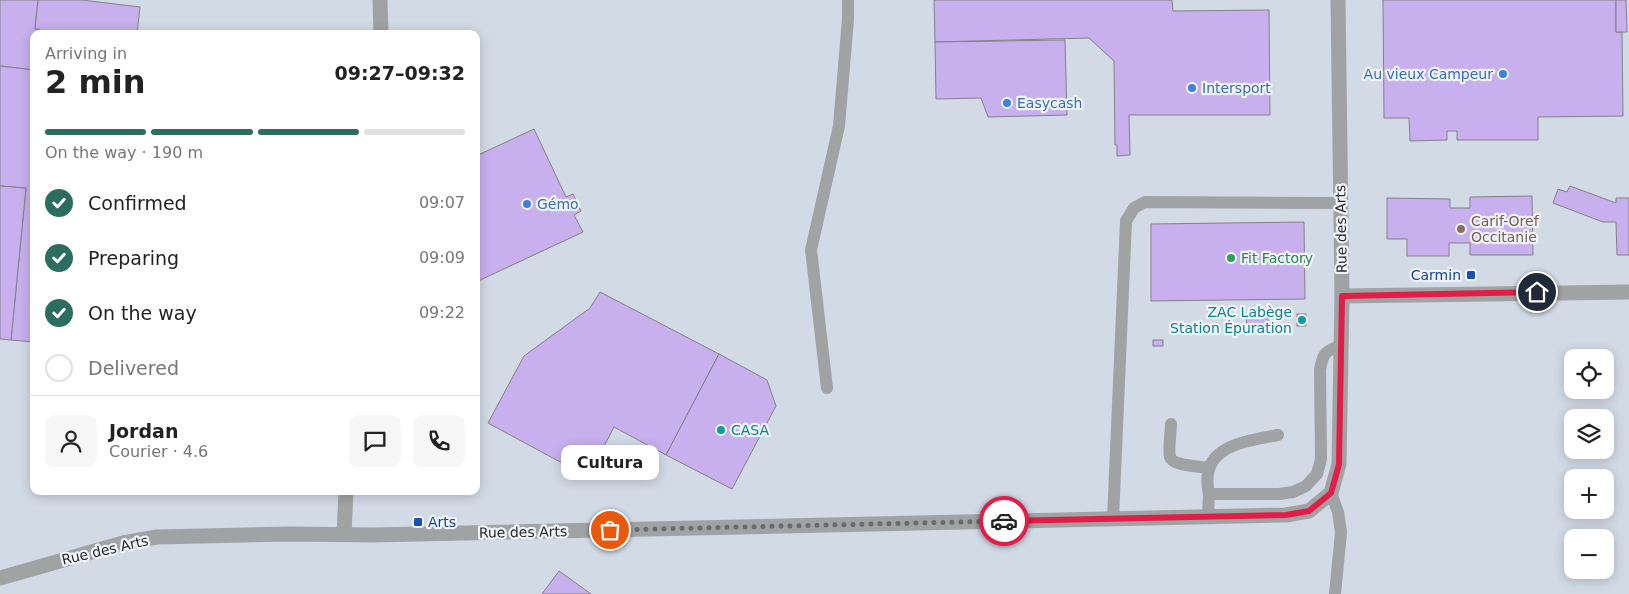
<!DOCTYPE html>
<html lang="en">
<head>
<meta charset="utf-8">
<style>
  body { margin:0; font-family:"DejaVu Sans",sans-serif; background:#f6f6f6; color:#222; height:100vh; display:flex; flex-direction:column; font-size:19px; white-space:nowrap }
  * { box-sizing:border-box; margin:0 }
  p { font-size:16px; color:#767676 }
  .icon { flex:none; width:28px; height:28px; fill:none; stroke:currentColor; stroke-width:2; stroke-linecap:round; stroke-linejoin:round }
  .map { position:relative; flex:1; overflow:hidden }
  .panel { position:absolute; left:30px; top:30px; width:450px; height:465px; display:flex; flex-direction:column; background:#fff; border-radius:10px; box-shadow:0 2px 12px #0003 }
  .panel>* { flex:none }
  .buttons { position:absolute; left:1564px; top:349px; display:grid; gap:10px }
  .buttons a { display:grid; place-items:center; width:50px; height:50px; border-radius:10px; background:#fff; box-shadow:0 2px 12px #0003; font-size:25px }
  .pin { position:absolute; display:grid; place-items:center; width:42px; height:42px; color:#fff; margin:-21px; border:2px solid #fff; border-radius:50%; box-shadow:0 1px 5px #0007 }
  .courier { position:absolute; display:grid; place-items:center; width:50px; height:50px; margin:-25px; border:4px solid #e11d48; border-radius:50%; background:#fff; color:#222; box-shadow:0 1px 6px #0007 }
  .bubble { position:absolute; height:35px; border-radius:10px; background:#fff; box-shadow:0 2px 12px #0003; font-size:16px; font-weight:700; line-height:35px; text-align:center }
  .headline em { font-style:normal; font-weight:700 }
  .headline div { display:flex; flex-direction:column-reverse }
  .headline { display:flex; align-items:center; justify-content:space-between; height:85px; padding:0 15px }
  h1 { font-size:32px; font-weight:700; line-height:38px }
  .bar { display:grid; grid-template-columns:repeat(4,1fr); gap:8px 5px; align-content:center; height:60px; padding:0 15px }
  .bar i { height:6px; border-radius:4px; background:#e0e0e0 }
  .bar .active { background:#2b6e60 }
  .bar p { grid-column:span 4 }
  .line { display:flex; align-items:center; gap:12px; padding:0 15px; border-top:1px solid #e0e0e0 }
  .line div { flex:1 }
  .round { display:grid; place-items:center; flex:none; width:52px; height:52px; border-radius:10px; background:#f6f6f6 }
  ol { padding:0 15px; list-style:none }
  li { display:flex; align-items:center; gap:15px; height:55px }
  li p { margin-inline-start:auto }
  li .icon { padding:5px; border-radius:50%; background:#2b6e60; color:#fff; stroke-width:4 }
  li:last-child { color:#767676 }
  li i { width:28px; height:28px; border:2px solid #e0e0e0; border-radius:50% }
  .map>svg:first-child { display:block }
</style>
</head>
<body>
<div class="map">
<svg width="1629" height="594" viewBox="0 0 1629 594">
  <rect width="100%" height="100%" fill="#e3e6ec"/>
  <!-- built -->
  <path fill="#d2dae6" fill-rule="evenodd" d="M0 0H1629V594H0ZM34 34H476V491H34ZM1572 358H1605V390H1572ZM1572 418H1605V450H1572ZM1572 478H1605V510H1572ZM1572 538H1605V570H1572Z"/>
  <!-- building -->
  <g fill="#c7b0ed" stroke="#838187">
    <polygon points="0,0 38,0 35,29 39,29 39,34 34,34 34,70 0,66"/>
    <polygon points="38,0 82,0 140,7 137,34 39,34 39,29 35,29"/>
    <polygon points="934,0 1172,0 1173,11 1269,10 1270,115 1129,115 1130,155 1117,156 1117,145 1115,145 1114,61 1089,38 935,42"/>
    <polygon points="1383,0 1616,0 1616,32 1622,32 1623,116 1538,117 1538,140 1457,140 1457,131 1447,131 1447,140 1410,141 1409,118 1384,118"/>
    <polygon points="1616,0 1626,0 1627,32 1616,32"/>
    <polygon points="1065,40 1067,115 988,117 981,98 936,99 935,42"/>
    <polygon points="0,66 34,70 34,342 11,340 26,188 0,186"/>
    <polygon points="534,129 566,197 573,194 581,211 574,215 583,232 476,282 476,156"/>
    <polygon points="0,186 26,188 11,340 0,339"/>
    <polygon points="1570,186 1616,203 1616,198 1629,198 1629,255 1617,255 1616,222 1603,222 1553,203 1558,189 1567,192"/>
    <polygon points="1532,196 1533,255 1470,255 1470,243 1449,243 1449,256 1407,256 1407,239 1387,239 1387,198 1450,199 1450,208 1470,208 1470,197"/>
    <polygon points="1304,222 1305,299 1151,301 1151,224"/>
    <polygon points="600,292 719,354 666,455 614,427 588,477 488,423 524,356 590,308"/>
    <polygon points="1268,314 1268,328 1247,328 1246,315"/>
    <rect x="1297" y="314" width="9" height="12"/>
    <rect x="1153" y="340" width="10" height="6"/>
    <polygon points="719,354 767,380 776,406 732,489 666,455"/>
    <polygon points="559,571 591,594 542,594"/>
  </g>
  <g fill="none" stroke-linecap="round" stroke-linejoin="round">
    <!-- lane -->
    <g stroke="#a0a3a3" stroke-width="12">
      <polyline points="827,388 811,250 839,126 848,19 848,0"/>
      <path d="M1171 424C1171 432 1168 449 1170 457 1173 466 1199 466 1208 468"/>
      <polyline points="1331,493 1338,512 1341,532 1335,594"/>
      <path d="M1209 494C1198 446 1243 442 1278 435"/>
      <path d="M1208 516 1209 494H1279L1293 492 1306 486 1317 474 1321 459 1320 370C1323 352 1325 352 1341 345"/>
      <polyline points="1113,519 1126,221 1134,208 1145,202 1341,203"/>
    </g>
    <!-- street -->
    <g stroke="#a0a3a3" stroke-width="15">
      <polyline points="380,0 381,34"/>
      <polyline points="1342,296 1629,292"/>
      <polyline points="344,534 346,491"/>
      <polyline points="0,578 123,543 157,537 290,534 373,535 1286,515 1309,511 1331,493 1339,464 1342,296 1338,0"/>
    </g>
  </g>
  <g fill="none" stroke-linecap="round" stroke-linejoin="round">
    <!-- done -->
    <polyline stroke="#696b6f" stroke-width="5" stroke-dasharray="0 9" points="610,530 1004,521"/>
    <!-- route -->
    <polyline stroke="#e11d48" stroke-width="6" points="1004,521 1286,515 1309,511 1331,493 1335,479 1339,464 1342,296 1537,292"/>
  </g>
  <!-- markers -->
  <g fill="#3f7fe0" stroke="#f0f4f9" stroke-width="2">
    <circle cx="1503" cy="74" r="5"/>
    <circle cx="1192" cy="88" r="5"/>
    <circle cx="1007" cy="103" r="5"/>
    <circle cx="527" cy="204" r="5"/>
  </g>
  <circle fill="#8d6e63" stroke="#f0f4f9" stroke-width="2" cx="1461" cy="229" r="5"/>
  <circle fill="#2e9e5b" stroke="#f0f4f9" stroke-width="2" cx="1231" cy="258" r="5"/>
  <g fill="#1a4fb4" stroke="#f0f4f9" stroke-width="2">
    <rect x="1466" y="270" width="10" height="10" rx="2.5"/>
    <rect x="413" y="517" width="10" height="10" rx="2.5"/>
  </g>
  <g fill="#0f9aa8" stroke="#f0f4f9" stroke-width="2">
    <circle cx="1302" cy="320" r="5"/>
    <circle cx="721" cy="430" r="5"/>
  </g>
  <g text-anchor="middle" stroke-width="4.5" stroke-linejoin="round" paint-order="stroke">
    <!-- shop labels -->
    <g font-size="14" fill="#366cbe" stroke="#f0f4f9" text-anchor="start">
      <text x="1493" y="79" text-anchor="end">Au vieux Campeur</text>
      <text x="1202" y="93">Intersport</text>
      <text x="1017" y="108">Easycash</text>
      <text x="537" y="209">Gémo</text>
    </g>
    <!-- education labels -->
    <g font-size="14" fill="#785e54" stroke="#f0f4f9" text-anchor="start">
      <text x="1471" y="226">Carif-Oref<tspan x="1471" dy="16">Occitanie</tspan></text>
    </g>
    <!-- street labels -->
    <g font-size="14" fill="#27292b" stroke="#f0f4f9">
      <text transform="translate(1341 229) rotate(-91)" y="5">Rue des Arts</text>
      <text transform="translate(523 532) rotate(-1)" y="5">Rue des Arts</text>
      <text transform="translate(105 550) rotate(-13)" y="5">Rue des Arts</text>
    </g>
    <!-- leisure labels -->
    <g font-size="14" fill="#27864d" stroke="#f0f4f9" text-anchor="start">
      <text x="1241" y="263">Fit Factory</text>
    </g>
    <!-- transit labels -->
    <g font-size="14" fill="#164399" stroke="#f0f4f9" text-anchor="end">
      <text x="1461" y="280">Carmin</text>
      <text x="428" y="527" text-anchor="start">Arts</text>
    </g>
    <!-- culture labels -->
    <g font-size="14" fill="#0d838f" stroke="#f0f4f9" text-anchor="end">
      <text x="1292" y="317">ZAC Labège<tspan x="1292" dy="16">Station Épuration</tspan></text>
      <text x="731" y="435" text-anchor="start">CASA</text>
    </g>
  </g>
</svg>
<div class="buttons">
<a><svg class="icon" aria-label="locate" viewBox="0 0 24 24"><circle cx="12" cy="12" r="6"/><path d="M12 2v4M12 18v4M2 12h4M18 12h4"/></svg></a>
<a><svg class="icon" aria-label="layers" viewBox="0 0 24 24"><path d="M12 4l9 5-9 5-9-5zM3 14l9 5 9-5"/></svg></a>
<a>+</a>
<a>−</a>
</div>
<div class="pin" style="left:610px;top:530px;background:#ea580c"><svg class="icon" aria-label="bag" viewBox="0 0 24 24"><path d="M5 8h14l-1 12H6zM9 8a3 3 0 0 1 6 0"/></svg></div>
<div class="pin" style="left:1537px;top:292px;background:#1f2937"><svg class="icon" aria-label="home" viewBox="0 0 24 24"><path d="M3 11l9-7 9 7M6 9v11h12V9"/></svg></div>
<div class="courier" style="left:1004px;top:521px"><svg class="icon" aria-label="car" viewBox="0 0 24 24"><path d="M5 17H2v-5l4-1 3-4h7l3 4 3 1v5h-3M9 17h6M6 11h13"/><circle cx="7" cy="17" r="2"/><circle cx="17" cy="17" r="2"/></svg></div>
<div class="bubble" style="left:561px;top:445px;width:98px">Cultura</div>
<section class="panel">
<div class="headline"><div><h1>2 min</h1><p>Arriving in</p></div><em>09:27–09:32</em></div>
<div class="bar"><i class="active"></i><i class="active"></i><i class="active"></i><i></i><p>On the way · 190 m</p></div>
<ol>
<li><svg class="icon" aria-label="check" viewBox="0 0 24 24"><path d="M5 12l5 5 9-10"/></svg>Confirmed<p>09:07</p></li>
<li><svg class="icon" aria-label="check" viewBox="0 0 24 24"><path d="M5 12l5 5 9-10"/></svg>Preparing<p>09:09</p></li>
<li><svg class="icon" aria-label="check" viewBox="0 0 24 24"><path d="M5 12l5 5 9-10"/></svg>On the way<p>09:22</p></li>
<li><i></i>Delivered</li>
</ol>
<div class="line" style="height:90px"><a class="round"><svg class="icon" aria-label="person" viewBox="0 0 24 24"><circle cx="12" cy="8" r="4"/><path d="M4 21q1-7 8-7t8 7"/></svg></a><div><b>Jordan</b><p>Courier · 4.6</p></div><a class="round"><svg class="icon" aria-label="chat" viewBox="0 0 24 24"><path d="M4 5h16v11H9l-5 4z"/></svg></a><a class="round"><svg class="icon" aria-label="phone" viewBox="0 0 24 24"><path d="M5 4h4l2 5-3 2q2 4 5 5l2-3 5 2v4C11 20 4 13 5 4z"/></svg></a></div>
</section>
</div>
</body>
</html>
